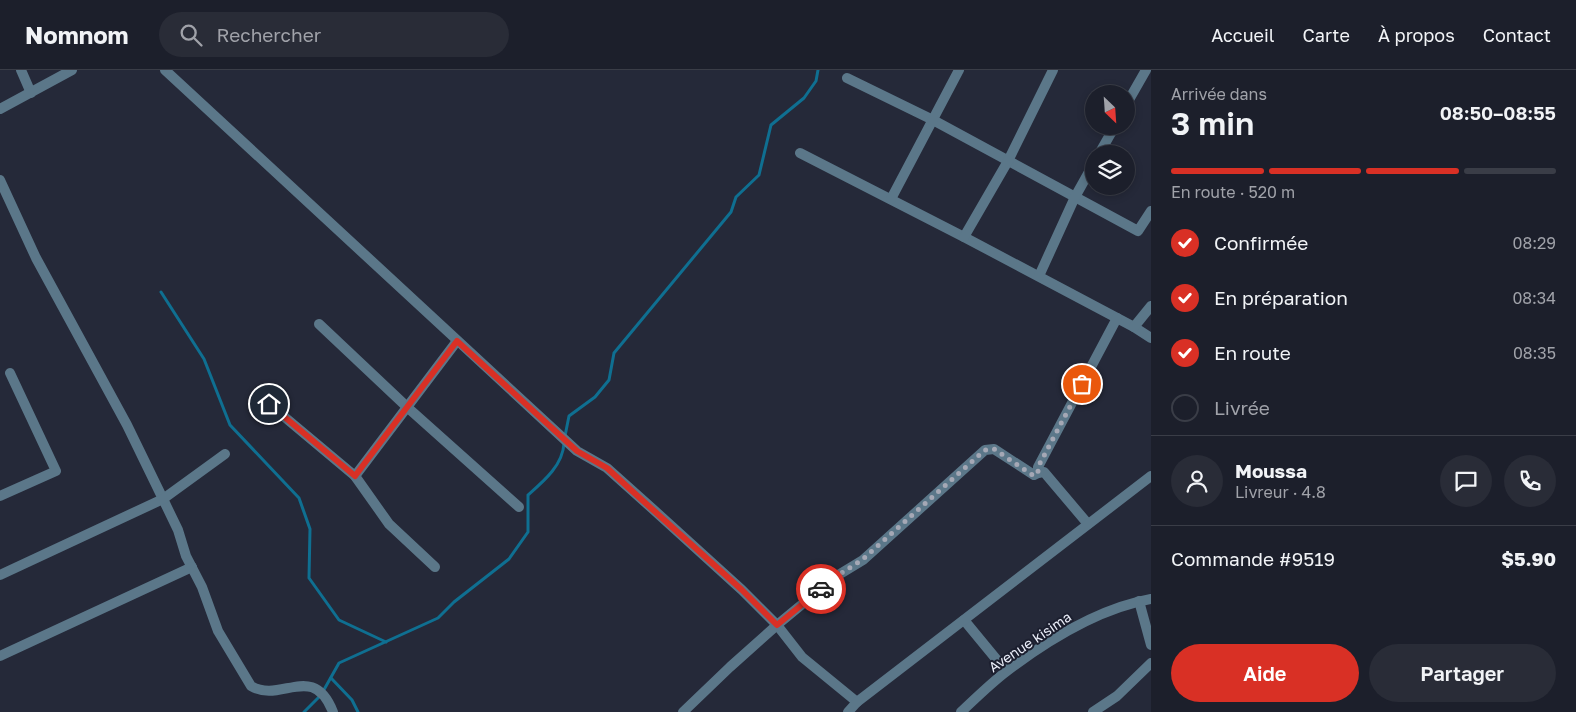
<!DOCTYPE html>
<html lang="fr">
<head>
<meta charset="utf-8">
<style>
  body { margin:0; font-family:"Golos Text",sans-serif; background:#292c37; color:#f1f3f6; height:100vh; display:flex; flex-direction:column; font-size:19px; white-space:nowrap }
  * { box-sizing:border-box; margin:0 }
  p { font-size:16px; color:#a0a2a9 }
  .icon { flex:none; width:28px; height:28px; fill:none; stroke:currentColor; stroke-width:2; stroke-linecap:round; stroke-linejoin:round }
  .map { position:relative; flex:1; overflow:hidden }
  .side { display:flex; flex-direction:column; background:#1c1f2b; width:425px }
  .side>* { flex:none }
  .needle { width:32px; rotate:155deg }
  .buttons { position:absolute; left:1085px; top:15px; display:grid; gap:10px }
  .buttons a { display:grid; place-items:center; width:50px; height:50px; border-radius:50%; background:#1c1f2b; box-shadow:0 2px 8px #0003,0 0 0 1px #3a3d47; font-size:25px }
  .pin { position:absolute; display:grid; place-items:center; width:42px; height:42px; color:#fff; margin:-21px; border:2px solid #fff; border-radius:50%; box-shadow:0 1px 5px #0007 }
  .courier { position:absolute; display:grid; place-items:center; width:50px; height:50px; margin:-25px; border:4px solid #d93025; border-radius:50%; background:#fff; color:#222; box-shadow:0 1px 6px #0007 }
  .overview em { font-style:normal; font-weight:600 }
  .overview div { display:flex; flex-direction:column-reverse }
  .overview { display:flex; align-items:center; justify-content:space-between; height:85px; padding:0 20px }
  h1 { font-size:32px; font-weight:600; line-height:38px }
  .bar { display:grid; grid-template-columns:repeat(4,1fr); gap:8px 5px; align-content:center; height:60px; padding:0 20px }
  .bar i { height:6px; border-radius:4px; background:#3a3d47 }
  .bar .active { background:#d93025 }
  .bar p { grid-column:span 4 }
  .line { display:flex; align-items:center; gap:12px; padding:0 20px; border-top:1px solid #3a3d47 }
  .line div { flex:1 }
  .round { display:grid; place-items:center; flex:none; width:52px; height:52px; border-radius:26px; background:#292c37 }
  ol { padding:0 20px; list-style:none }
  li { display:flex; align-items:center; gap:15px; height:55px }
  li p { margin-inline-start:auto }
  li .icon { padding:5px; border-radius:50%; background:#d93025; color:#fff; stroke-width:4 }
  li:last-child { color:#a0a2a9 }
  li i { width:28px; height:28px; border:2px solid #3a3d47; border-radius:50% }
  .cta { display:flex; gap:10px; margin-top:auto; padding:10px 20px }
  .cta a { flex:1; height:58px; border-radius:30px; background:#d93025; color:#fff; font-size:20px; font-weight:600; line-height:58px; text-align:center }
  .cta a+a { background:#292c37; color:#f1f3f6 }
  header { display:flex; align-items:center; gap:30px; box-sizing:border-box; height:70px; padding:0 25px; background:#1c1f2b; border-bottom:1px solid #3a3d47 }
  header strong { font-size:24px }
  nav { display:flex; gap:28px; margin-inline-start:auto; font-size:18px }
  .search { width:350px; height:45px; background:#292c37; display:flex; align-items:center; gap:12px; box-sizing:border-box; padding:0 18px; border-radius:28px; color:#a0a2a9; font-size:19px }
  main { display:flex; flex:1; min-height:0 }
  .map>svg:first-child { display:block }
</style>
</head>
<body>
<header>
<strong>Nomnom</strong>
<div class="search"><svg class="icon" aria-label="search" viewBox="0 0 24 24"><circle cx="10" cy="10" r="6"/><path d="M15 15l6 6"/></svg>Rechercher</div>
<nav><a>Accueil</a><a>Carte</a><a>À propos</a><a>Contact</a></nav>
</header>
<main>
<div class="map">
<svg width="1151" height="642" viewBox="0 0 1151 642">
  <rect width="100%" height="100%" fill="#252939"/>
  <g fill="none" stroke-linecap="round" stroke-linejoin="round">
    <!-- stream -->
    <g stroke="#0f6f91" stroke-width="3">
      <polyline points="161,222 204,289 230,355 299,428 310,459 309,508 339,550 386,572"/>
      <polyline points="565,366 569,346 595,327 609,310 614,283 731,142 736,127 759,105 771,55 804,28 816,11 818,0"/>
      <polyline points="331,608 352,630 358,642"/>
      <path d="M304 642 321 625 339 593 438 548 454 532 509 489 528 462V425C544 411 563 395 564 373"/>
    </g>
    <!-- minor -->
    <g stroke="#5b7789" stroke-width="10">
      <polyline points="21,0 31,23"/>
      <polyline points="165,0 577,381 607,398 655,441 742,520 777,555 802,587 857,632"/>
      <polyline points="847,8 933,50 1138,161 1151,141"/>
      <polyline points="1126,35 1146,0"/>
      <polyline points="800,83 964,167 1134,257 1151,268"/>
      <polyline points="1099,84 1115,56"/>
      <path d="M0 110 36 188 127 355 163 429 178 460 186 486 202 517 218 561 251 616C281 634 313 591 333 642"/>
      <polyline points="891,129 959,0"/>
      <polyline points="964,167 1008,91 1053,0"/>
      <polyline points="1039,206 1075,127 1094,93"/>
      <polyline points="319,254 407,337 519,437"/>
      <polyline points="1134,257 1151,236"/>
      <polyline points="269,334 355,406 389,454 435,497"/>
      <polyline points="1038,403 1038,397 1117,248"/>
      <polyline points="355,406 457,271"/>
      <polyline points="0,426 56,401 10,303"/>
      <polyline points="0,505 163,429 225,384"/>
      <polyline points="1139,531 1151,575"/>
      <polyline points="964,550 1006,601"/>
      <polyline points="0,586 192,497"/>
      <polyline points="683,642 730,597 777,555 835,507 863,490 985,380 994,379 1034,405 1038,403 1044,402 1088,454"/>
      <path d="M961 642C976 628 991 613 1007 601 1048 570 1101 538 1151 529"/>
      <polyline points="1093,642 1117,626 1151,593"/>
    </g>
    <!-- tertiary -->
    <g stroke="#5b7789" stroke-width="10">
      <polyline points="0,39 72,0"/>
      <polyline points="848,642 857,632 1151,406"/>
    </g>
  </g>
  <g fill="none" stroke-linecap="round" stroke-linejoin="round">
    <!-- done -->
    <polyline stroke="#a5a8b5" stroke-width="5" stroke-dasharray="0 9" points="821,519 835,507 862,490 985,380 994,379 1034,406 1038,402 1038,397 1082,314"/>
    <!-- route -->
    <polyline stroke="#d93025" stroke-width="6" points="269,334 355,406 457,271 577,381 607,398 631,420 742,520 777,555 821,519"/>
  </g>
  <g text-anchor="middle" stroke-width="4" stroke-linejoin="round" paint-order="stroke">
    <!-- street labels -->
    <g font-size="14" fill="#eaedf8" stroke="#1c1f2f">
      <text transform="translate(1030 572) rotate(-34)" y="5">Avenue kisima</text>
    </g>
  </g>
</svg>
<div class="buttons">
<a><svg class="needle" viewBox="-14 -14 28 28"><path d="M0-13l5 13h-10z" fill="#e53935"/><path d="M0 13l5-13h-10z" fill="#a0a2a9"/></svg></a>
<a><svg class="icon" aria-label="layers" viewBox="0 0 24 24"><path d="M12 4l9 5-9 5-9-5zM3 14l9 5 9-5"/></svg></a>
</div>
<div class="pin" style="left:1082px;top:314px;background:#ea580c"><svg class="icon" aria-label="bag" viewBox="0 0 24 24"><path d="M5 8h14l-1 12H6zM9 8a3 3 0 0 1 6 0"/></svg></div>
<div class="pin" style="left:269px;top:334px;background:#1f2937"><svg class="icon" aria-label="home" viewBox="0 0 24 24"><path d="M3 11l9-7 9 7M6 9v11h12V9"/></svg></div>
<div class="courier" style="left:821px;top:519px"><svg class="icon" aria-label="car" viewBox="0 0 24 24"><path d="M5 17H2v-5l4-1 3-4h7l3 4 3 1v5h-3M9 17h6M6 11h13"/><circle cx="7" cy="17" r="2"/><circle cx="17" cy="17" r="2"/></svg></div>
</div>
<section class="side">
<div class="overview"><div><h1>3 min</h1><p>Arrivée dans</p></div><em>08:50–08:55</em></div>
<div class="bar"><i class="active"></i><i class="active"></i><i class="active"></i><i></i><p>En route · 520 m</p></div>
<ol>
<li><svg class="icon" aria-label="check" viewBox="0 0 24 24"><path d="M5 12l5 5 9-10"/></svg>Confirmée<p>08:29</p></li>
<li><svg class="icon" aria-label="check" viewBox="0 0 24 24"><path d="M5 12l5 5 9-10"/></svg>En préparation<p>08:34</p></li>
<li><svg class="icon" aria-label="check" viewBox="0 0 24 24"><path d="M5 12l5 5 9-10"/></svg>En route<p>08:35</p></li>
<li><i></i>Livrée</li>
</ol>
<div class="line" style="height:90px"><a class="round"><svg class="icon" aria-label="person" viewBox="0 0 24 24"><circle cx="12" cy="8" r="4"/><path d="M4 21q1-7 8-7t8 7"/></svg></a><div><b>Moussa</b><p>Livreur · 4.8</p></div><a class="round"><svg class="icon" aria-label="chat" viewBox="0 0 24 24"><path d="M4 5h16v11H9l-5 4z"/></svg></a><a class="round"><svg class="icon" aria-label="phone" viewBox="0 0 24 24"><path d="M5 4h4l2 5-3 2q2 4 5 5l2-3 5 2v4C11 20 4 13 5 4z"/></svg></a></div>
<div class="line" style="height:65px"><div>Commande #9519</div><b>$5.90</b></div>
<div class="cta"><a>Aide</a><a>Partager</a></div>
</section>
</main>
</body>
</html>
